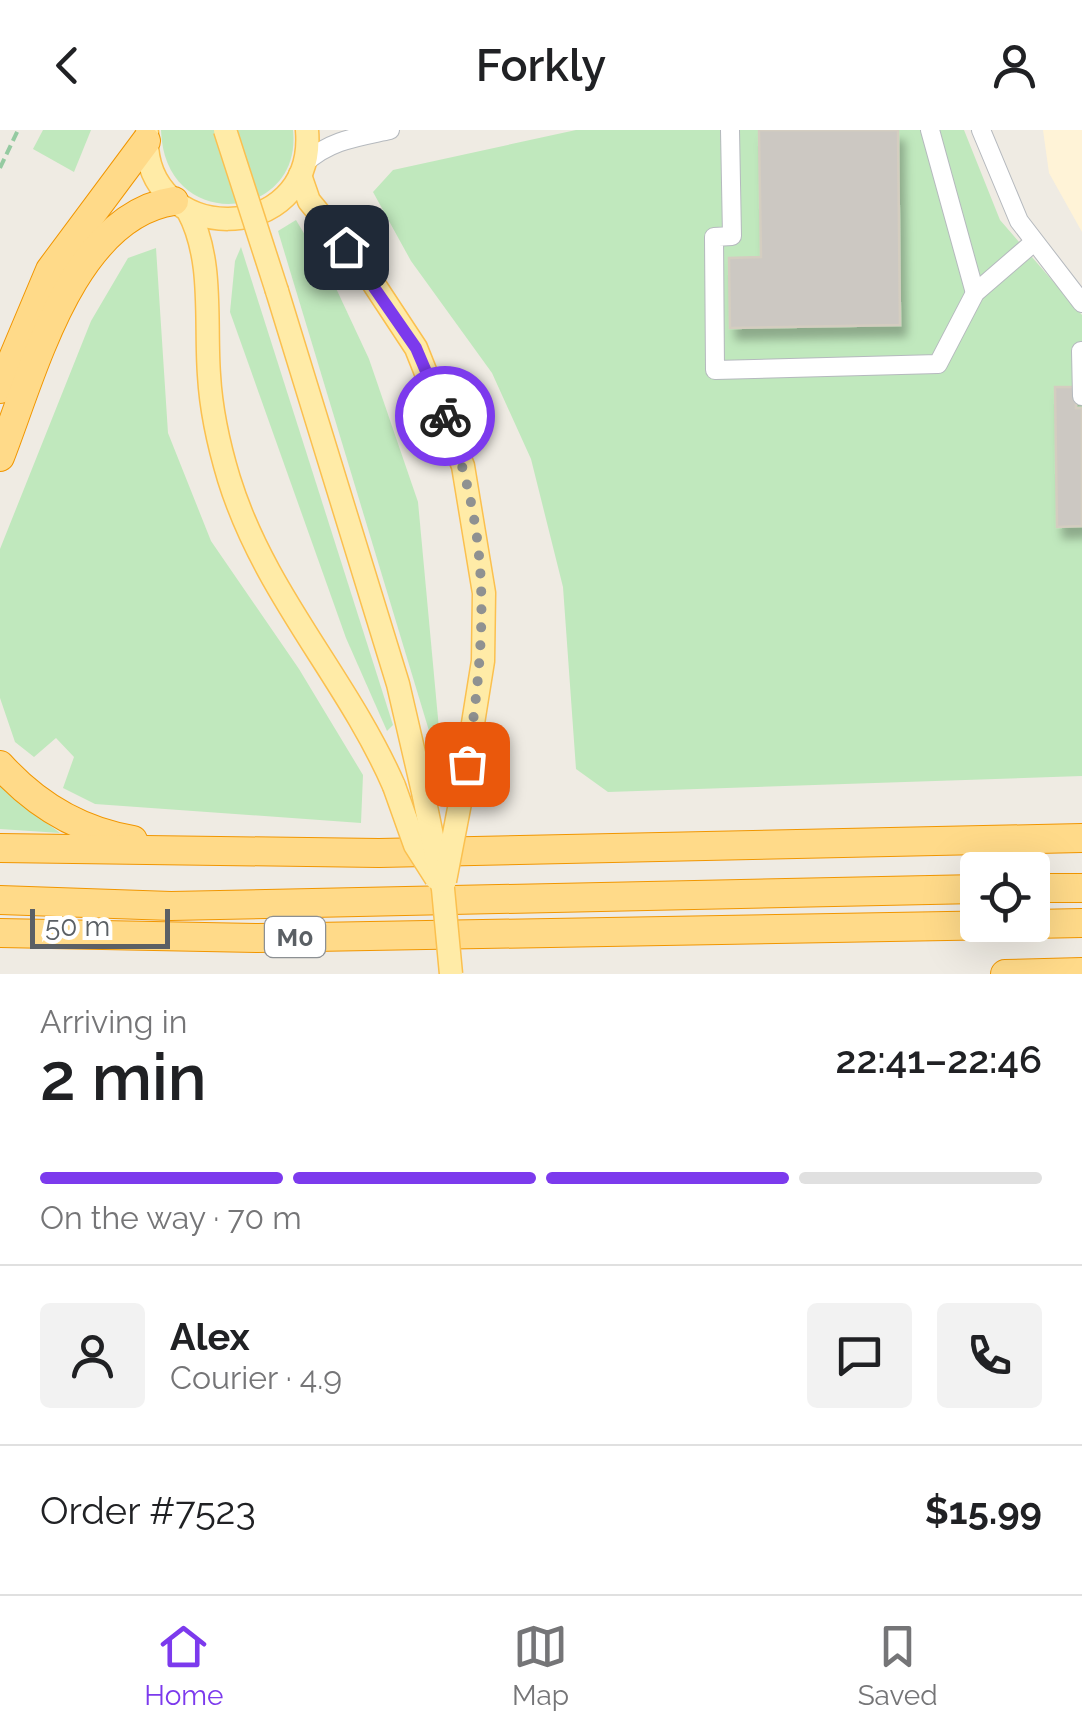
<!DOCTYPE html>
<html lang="en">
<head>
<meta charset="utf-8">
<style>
  body { margin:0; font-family:Raleway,sans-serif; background:#f2f2f2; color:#202124; height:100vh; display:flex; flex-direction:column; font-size:38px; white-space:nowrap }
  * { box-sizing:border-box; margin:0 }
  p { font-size:32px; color:#757577 }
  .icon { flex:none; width:55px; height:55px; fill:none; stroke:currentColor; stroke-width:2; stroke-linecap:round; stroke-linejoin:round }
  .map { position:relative; height:844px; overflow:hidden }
  .panel { display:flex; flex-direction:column; background:#fff; flex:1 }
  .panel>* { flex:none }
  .buttons { position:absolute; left:960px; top:722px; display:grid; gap:20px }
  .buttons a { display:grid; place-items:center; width:90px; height:90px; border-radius:10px; background:#fff; box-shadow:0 10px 40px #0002; font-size:50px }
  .scale { position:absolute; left:30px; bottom:25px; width:140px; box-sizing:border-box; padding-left:10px; border:5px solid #5b6065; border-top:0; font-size:28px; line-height:35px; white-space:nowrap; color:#5b6065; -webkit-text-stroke:8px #fff; paint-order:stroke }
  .pin { position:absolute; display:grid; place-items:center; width:85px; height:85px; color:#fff; margin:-42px; border-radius:20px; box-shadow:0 5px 15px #0006 }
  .courier { position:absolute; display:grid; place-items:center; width:100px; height:100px; margin:-50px; border:8px solid #7c3aed; border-radius:50%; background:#fff; color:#222; box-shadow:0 2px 12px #0007 }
  .summary em { font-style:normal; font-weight:600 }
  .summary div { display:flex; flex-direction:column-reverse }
  .summary { display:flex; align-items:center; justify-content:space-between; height:170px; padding:0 40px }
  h1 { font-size:65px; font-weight:600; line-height:75px }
  .bar { display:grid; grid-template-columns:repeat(4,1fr); gap:15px 10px; align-content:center; height:120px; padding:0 40px }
  .bar i { height:12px; border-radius:8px; background:#e0e0e0 }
  .bar .active { background:#7c3aed }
  .bar p { grid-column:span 4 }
  .line { display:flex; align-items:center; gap:25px; padding:0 40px; border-top:2px solid #e0e0e0 }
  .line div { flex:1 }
  .round { display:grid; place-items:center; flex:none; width:105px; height:105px; border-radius:10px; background:#f2f2f2 }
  header { display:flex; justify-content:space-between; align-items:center; height:130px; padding:0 40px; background:#fff; font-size:45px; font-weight:600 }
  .menu { display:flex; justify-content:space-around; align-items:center; height:140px; border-top:2px solid #e0e0e0; background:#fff; font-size:28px; color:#757577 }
  .menu a { display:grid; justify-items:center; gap:5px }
  .menu .active { color:#7c3aed }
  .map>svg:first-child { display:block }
</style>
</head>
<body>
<header><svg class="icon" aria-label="back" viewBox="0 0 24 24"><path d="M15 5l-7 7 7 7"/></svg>Forkly<svg class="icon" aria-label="person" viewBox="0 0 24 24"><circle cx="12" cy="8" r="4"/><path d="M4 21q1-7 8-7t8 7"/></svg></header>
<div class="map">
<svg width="1082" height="844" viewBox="0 0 1082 844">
  <defs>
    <filter id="shadow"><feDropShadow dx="6" dy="11" stdDeviation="5" flood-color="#0004"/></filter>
  </defs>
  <rect width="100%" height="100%" fill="#efebe3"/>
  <!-- commercial -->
  <polygon fill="#fff3d7" points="1043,0 1082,0 1082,102 1049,43"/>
  <!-- green -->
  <g fill="#c0e8bd">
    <polygon points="43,0 91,0 74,42 33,19"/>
    <path d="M161 0H293C303 92 164 105 161 0Z"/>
    <polygon points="576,0 964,0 1000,90 1082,185 1082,646 608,662 576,639 563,457 531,329 492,243 411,131 373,62 393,40"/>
    <polygon points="296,90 334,154 369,229 418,372 439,599 430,604 278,101"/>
    <polygon points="241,117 393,595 387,601 346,508 230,182 235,131"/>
    <polygon points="156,118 168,303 211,411 299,539 363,645 361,693 95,674 63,658 74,627 56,608 34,627 15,612 0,568 0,419 91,191 128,128"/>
    <polygon points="0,655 6,662 60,703 0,699"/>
  </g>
  <!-- building -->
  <g fill="#ccc8c2" stroke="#d4cdc0" stroke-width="2.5" filter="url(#shadow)">
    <polygon points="759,0 898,0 900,195 730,198 729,128 761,127"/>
    <polygon points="1055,257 1076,257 1076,278 1082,278 1082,396 1057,397"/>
  </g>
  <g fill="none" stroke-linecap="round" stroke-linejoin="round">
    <!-- minor casing -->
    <g stroke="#b5b9be" stroke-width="20">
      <g id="minor">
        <polyline points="730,0 732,106 714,107 715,240 938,234 975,163 1034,112"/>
        <polyline points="930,0 975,163"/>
        <polyline points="981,0 1019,91 1082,173"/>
        <path d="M305 33C330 10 358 7 390 0"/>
        <polyline points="1081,221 1082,266"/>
      </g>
    </g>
    <!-- major casing -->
    <g stroke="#fbc04f" stroke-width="25">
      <g id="major">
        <path d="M147 3C140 118 317 118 307 0"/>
        <polyline points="300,45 309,71 360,133 416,218 463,336 484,463 483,531 461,668"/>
        <path d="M188 81C214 129 205 191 209 245 211 280 219 316 229 349 265 465 347 548 394 656"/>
        <polyline points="277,161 398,554 423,662"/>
      </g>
    </g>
    <!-- highway casing -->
    <g stroke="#f19600" stroke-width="30">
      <g id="highway">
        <polyline points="0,259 50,140 146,11"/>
        <path d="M0 327C33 243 72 86 174 71"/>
        <path d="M0 635C36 675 79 701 133 710"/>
        <polyline points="0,718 379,723 1082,708"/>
        <polyline points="1032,758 1082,758"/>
        <polyline points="0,770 171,776 978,759"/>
        <polyline points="1032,794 1082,793"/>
        <polyline points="0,803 258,808 1004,795"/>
        <polyline points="1005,844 1082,842"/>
      </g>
    </g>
    <!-- path -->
    <polyline stroke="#95caa1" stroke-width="4" stroke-dasharray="10 5" stroke-linecap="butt" points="0,38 18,0"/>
    <!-- minor -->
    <use href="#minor" stroke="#fff" stroke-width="18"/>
    <!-- major -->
    <use href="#major" stroke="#ffeba7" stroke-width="22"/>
    <!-- highway -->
    <use href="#highway" stroke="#ffda89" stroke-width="28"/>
    <!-- major-bridge casing -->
    <g stroke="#fbc04f" stroke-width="25" stroke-linecap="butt">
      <g id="major-bridge">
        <polyline points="225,0 277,161"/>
        <polyline points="394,656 415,715 436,748"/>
        <polyline points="423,662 443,759 451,844"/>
        <polyline points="445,751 461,668"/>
      </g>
    </g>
    <!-- major-bridge -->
    <use href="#major-bridge" stroke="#ffeba7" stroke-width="22"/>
  </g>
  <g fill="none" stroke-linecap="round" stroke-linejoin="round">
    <!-- done -->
    <path stroke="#8f9191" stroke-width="10" stroke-dasharray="0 18" d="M445 286C493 409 486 507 467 634"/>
    <!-- route -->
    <polyline stroke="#7c3aed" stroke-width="12" points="346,117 416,218 445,286"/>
  </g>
  <g text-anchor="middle" stroke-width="10" stroke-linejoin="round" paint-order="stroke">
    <!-- shield labels -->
    <rect fill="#fff" stroke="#8c9093" stroke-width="2.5" x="265" y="787" width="60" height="40" rx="8"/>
    <g font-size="25" font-weight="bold" fill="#5b6065">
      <text x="295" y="816">M0</text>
    </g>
  </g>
</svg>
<div class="buttons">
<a><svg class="icon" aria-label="locate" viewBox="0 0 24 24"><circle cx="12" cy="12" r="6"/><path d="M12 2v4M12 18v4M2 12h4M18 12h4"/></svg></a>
</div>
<div class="scale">50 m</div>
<div class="pin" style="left:467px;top:634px;background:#ea580c"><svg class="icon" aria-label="bag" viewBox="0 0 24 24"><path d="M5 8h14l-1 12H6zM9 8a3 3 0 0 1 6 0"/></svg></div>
<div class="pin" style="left:346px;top:117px;background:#1f2937"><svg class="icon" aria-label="home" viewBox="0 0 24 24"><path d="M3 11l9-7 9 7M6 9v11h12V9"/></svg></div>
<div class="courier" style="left:445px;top:286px"><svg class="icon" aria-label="bike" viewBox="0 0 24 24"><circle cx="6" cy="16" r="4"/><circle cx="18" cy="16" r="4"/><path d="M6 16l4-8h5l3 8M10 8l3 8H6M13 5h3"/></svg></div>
</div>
<section class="panel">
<div class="summary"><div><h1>2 min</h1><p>Arriving in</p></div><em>22:41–22:46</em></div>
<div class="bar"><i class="active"></i><i class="active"></i><i class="active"></i><i></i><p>On the way · 70 m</p></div>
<div class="line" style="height:180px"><a class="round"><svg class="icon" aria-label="person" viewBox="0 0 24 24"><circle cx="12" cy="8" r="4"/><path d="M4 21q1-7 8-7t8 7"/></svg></a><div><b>Alex</b><p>Courier · 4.9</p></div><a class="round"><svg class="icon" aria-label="chat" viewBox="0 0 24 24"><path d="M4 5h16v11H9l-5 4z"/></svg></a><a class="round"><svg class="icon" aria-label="phone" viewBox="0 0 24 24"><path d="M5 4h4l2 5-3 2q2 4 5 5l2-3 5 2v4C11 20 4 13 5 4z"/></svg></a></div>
<div class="line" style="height:130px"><div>Order #7523</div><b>$15.99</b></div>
</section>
<nav class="menu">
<a class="active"><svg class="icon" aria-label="home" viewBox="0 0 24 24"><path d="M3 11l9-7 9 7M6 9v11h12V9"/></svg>Home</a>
<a><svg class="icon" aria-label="map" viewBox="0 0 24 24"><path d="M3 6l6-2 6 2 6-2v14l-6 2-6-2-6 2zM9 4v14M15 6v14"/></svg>Map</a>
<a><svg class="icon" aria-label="saved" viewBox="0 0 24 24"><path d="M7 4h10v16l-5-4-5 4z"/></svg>Saved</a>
</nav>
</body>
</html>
